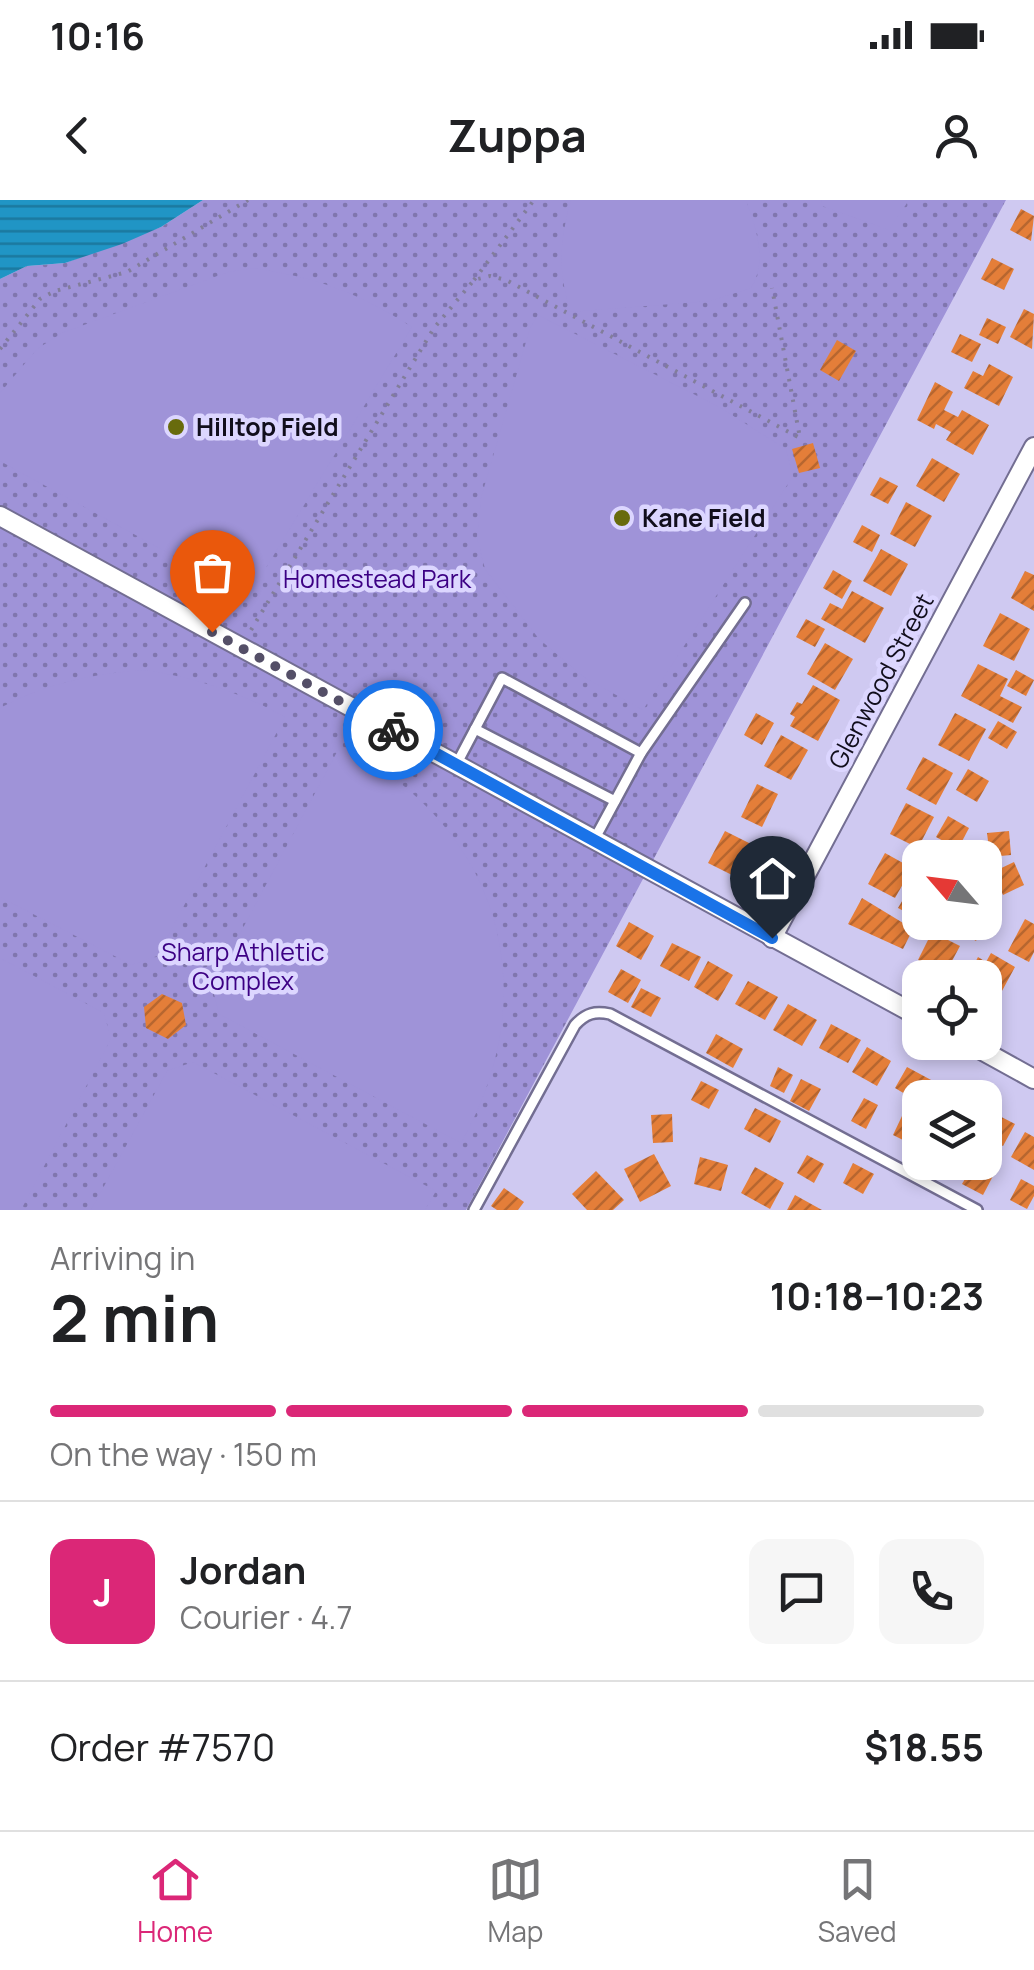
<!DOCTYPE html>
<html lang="en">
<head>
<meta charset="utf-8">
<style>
  body { margin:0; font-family:Manrope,sans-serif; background:#f6f6f6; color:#202124; height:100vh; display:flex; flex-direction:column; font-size:38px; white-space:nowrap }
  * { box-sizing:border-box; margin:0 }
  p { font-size:32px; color:#757577 }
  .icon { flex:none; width:55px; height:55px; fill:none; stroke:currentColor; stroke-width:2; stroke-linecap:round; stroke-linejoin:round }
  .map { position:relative; height:1010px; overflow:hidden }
  .sheet { display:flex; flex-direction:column; background:#fff; flex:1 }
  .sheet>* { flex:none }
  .needle { width:65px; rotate:298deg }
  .controls { position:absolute; left:902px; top:640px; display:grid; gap:20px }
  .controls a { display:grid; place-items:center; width:100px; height:100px; border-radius:20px; background:#fff; box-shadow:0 5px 15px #0003; font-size:50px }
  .pin { position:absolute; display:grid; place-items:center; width:85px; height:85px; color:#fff; margin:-102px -42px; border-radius:50% 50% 50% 0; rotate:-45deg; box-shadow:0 0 10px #0007 }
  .pin .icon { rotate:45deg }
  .courier { position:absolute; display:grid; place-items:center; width:100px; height:100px; margin:-50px; border:8px solid #1a73e8; border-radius:50%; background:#fff; color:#222; box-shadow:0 2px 12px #0007 }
  .summary em { font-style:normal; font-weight:700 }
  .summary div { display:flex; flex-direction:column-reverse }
  .summary { display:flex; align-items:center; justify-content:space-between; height:170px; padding:0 50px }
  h1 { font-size:65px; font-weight:700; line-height:75px }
  .bar { display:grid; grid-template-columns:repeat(4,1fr); gap:15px 10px; align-content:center; height:120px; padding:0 50px }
  .bar i { height:12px; border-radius:8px; background:#e0e0e0 }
  .bar .current { background:#db2777 }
  .bar p { grid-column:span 4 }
  .line { display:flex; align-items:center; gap:25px; padding:0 50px; border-top:2px solid #e0e0e0 }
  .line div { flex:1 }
  .round { display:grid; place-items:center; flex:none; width:105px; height:105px; border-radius:20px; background:#f6f6f6 }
  .status { display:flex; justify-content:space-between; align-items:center; height:70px; padding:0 50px; background:#fff; direction:ltr }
  .status svg { height:28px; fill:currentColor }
  header { display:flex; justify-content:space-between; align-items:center; height:130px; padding:0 50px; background:#fff; font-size:45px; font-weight:700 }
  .menu { display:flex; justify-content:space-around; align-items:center; height:140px; border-top:2px solid #e0e0e0; background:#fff; font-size:28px; color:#757577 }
  .menu a { display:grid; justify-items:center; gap:5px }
  .menu .current { color:#db2777 }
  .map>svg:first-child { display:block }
</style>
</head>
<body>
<div class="status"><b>10:16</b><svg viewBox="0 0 49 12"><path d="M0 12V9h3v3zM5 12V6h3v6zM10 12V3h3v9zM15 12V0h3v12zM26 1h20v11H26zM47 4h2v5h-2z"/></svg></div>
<header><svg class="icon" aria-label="back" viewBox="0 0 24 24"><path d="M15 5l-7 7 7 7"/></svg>Zuppa<svg class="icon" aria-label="person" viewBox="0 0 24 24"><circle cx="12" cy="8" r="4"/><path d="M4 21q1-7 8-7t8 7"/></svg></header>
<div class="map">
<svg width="1034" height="1010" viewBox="0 0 1034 1010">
  <defs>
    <pattern id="grass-dots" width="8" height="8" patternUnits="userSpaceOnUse" patternTransform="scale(2.5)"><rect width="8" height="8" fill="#9f93d8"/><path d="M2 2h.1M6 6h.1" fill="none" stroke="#8076ae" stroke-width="1.8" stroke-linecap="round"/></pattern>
    <pattern id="water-rules" width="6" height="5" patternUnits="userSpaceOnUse" patternTransform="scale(2.5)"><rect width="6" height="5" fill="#2095c5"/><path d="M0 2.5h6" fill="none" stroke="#1b789f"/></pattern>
    <pattern id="building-hatch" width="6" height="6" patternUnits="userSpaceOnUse" patternTransform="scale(2.5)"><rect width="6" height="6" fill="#e47e39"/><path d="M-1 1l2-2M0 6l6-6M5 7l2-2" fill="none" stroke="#b7662f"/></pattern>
  </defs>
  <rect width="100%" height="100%" fill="#cfc9f1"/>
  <!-- grass -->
  <polygon fill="url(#grass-dots)" points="203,0 1006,0 466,1010 0,1010 0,79 27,66 65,63 161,27"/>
  <!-- garden -->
  <g fill="#9f93d8">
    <path d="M571 0H746C756 29 768 60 751 88L710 101 570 112C558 68 559 44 571 0Z"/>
    <polygon points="821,0 909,0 889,30 822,6"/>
    <path d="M254 68C321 79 354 91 412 127L255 386 238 391 0 261V193L37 149 62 133 228 72Z"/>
    <polygon points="538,115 719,207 786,249 793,276 643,510 584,477 539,439 485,369 477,338 481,298 530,128"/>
    <path d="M145 470C196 478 239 492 285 517L157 756 132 765 0 697V508C47 483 92 474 145 470Z"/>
    <path d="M338 550C354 557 373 563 387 573 513 664 536 811 461 943L219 814 212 786Z"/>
    <polygon points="0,758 104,813 111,839 21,1010 0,1010"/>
    <polygon points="193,862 436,991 425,1010 91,1010 167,871"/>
  </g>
  <!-- water -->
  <polygon fill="url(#water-rules)" points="0,0 203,0 161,27 122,44 65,63 27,66 0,79"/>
  <!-- building -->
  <g fill="url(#building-hatch)">
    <polygon points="1021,9 1034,16 1031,41 1010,30"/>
    <polygon points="992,58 1014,69 1004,90 981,79"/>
    <polygon points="1024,109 1034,114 1032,149 1010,137"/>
    <polygon points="987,118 1006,127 998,144 979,135"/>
    <polygon points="960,134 981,144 972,162 951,152"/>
    <polygon points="837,140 856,151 839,181 820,170"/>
    <polygon points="989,164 1013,177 999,206 964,188 973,171 983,176"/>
    <polygon points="935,182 953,192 944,210 958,217 962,210 989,225 973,255 946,240 951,232 936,224 934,229 917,220"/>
    <polygon points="813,243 820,268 799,273 792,249"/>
    <polygon points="932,258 960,274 944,302 916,286"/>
    <polygon points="880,277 898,286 888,304 870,295"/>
    <polygon points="906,302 932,316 915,347 890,334"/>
    <polygon points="862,325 880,335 872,352 853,342"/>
    <polygon points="881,349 908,364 891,396 863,381"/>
    <polygon points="833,370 852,381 842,399 823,388"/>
    <polygon points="1025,371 1034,375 1034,411 1011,398"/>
    <polygon points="852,391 884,408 865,443 821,419 830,403 842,409"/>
    <polygon points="1000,413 1030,429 1014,461 983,446"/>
    <polygon points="806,419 825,429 815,447 796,437"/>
    <polygon points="825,443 853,459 835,490 807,474"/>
    <polygon points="978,464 1008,479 1000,496 1022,507 1013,523 961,496"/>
    <polygon points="1016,470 1034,480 1026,496 1007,486"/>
    <polygon points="813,485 840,500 818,541 790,526 795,517 790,514 797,502 802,504"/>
    <polygon points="756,513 774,523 762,545 744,535"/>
    <polygon points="955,513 986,529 969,561 938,545"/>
    <polygon points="998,521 1017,532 1007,549 988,538"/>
    <polygon points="781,535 808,550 791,580 764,566"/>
    <polygon points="923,557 953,573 936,605 906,589"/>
    <polygon points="968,569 989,581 977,602 956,590"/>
    <polygon points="757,584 778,594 762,627 741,617"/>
    <polygon points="906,603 934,617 918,648 890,634"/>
    <polygon points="948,616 969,628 958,649 936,637"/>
    <polygon points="725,631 753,645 743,666 738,664 732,675 708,663"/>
    <polygon points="1009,631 1011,655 990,657 987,633"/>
    <polygon points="885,653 912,668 895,698 868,684"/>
    <polygon points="1014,662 1024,685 1003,695 993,672"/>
    <polygon points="908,691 920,697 917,718 898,708"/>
    <polygon points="862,698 913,729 903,749 848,724"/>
    <polygon points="1025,719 1034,724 1034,752 1029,762 1008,751"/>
    <polygon points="629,722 654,736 641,760 616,746"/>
    <polygon points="961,722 986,722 976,741 957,730"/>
    <polygon points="932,732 960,746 945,774 918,760"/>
    <polygon points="672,743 701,757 689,781 660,766"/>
    <polygon points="991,753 1015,767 996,802 985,796 985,778 967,778 978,757 986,762"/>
    <polygon points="708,761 733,775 718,801 694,787"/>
    <polygon points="621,769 641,780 628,803 608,792"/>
    <polygon points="748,781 778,797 765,820 735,804"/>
    <polygon points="641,788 661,798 651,817 631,807"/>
    <polygon points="162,794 182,803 186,825 168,839 146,828 144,807"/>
    <polygon points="788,804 817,820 802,846 773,830"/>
    <polygon points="831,824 861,840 848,863 819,848"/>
    <polygon points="716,834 743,849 733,868 706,853"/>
    <polygon points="867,847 891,861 877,886 852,872"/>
    <polygon points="778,867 793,875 784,893 770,886"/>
    <polygon points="907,867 933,881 924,898 920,898 920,903 895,888"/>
    <polygon points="801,879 821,889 809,911 790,901"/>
    <polygon points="701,881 719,890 709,909 691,900"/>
    <polygon points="864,898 878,905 866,929 851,921"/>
    <polygon points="755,908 781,921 770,943 744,929"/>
    <polygon points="986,909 1015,924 1003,946 985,937"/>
    <polygon points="672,914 673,942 653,943 651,915"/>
    <polygon points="902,916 918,924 909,943 893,935"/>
    <polygon points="1025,932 1034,937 1034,970 1011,957"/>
    <polygon points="915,940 920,942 920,962 928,962 923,971 904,961"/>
    <polygon points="654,954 671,986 640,1002 624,969"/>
    <polygon points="807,955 824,964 814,983 797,973"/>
    <polygon points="700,957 728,965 721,991 694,984"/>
    <polygon points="853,963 874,974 863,994 843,983"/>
    <polygon points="973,965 993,976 983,995 962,984"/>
    <polygon points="755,967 784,983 770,1009 741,993"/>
    <polygon points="596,971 624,1000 613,1010 587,1010 572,994"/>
    <polygon points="1021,979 1034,986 1034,996 1027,1009 1010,1000"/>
    <polygon points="504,988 524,1002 518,1010 497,1010 491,1006"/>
    <polygon points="795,995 822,1010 787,1010"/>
  </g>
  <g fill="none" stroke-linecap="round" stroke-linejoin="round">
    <!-- lane casing -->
    <g stroke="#736e92" stroke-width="14">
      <g id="lane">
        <polyline points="475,529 615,601"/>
        <polyline points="641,553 745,403"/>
        <polyline points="456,565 502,478 641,553 594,640"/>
        <path d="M474 1010 575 825C586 813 595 811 610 814L977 1010"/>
      </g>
    </g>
    <!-- street casing -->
    <g stroke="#736e92" stroke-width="22">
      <g id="street">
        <polyline points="0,316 920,817"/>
        <polyline points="772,738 1034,247"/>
        <polyline points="967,842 1034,879"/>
      </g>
    </g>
    <!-- path -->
    <g stroke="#827d9b" stroke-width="4" stroke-dasharray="2.5 8" stroke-linecap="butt">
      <polyline points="474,80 534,0"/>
      <polyline points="0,149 40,99 55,91 127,72 248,0"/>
      <polyline points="251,430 434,128 474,80 490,76 506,80 800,238 772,88"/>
    </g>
    <!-- lane -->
    <use href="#lane" stroke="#fff" stroke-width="9"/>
    <!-- street -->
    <use href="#street" stroke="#fff" stroke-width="18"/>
  </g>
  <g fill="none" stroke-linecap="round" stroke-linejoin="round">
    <!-- done -->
    <polyline stroke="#544f67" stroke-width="10" stroke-dasharray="0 18" points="212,432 393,530"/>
    <!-- route -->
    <polyline stroke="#1a73e8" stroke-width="12" points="393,530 772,738"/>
  </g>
  <!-- markers -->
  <g fill="#686b0d" stroke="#dcd6ff" stroke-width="4">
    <circle cx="176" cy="227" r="10"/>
    <circle cx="622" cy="318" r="10"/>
  </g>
  <g text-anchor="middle" stroke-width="9" stroke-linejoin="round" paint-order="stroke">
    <!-- poi labels -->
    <g font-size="25" font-weight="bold" fill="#110e1c" stroke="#dcd6ff" text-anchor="start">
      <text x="196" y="236">Hilltop Field</text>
      <text x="642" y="327">Kane Field</text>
    </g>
    <!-- park labels -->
    <g font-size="25" fill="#3c0084" stroke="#dcd6ff">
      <text x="377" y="388">Homestead Park</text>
      <text x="243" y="761">Sharp Athletic<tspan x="243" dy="29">Complex</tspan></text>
    </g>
    <!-- street labels -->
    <g font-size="25" fill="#110e1c" stroke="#dcd6ff">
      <text transform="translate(881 481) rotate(-62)" y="9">Glenwood Street</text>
    </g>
  </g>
</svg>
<div class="controls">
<a><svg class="needle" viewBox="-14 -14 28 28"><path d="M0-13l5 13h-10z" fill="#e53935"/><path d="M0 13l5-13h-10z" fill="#757577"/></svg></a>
<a><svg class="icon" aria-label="locate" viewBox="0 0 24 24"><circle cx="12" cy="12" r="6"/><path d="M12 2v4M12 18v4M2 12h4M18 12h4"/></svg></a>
<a><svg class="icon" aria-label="layers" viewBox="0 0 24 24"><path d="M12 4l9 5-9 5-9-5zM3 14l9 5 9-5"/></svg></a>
</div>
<div class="pin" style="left:212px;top:432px;background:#ea580c"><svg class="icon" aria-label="bag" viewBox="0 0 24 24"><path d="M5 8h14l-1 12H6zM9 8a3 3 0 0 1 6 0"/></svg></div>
<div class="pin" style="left:772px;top:738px;background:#1f2937"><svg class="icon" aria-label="home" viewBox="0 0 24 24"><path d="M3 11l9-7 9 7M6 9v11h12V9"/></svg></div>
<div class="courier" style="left:393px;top:530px"><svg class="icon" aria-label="bike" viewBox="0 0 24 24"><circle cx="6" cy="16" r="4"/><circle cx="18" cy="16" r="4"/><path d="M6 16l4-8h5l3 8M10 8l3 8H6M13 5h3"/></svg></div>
</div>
<section class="sheet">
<div class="summary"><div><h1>2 min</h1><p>Arriving in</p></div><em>10:18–10:23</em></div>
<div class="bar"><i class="current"></i><i class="current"></i><i class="current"></i><i></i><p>On the way · 150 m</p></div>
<div class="line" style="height:180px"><b class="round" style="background:#db2777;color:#fff">J</b><div><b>Jordan</b><p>Courier · 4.7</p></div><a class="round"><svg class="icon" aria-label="chat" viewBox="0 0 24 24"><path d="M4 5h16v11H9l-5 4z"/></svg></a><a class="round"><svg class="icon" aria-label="phone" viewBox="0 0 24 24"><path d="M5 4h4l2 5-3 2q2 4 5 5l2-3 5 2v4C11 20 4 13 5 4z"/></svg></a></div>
<div class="line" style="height:130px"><div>Order #7570</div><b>$18.55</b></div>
</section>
<nav class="menu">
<a class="current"><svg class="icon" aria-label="home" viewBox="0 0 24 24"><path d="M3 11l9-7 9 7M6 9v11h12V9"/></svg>Home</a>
<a><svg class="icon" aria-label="map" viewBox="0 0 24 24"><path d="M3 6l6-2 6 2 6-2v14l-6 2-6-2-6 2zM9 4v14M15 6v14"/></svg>Map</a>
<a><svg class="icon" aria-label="saved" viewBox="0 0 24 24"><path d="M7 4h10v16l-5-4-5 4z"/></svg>Saved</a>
</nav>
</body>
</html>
